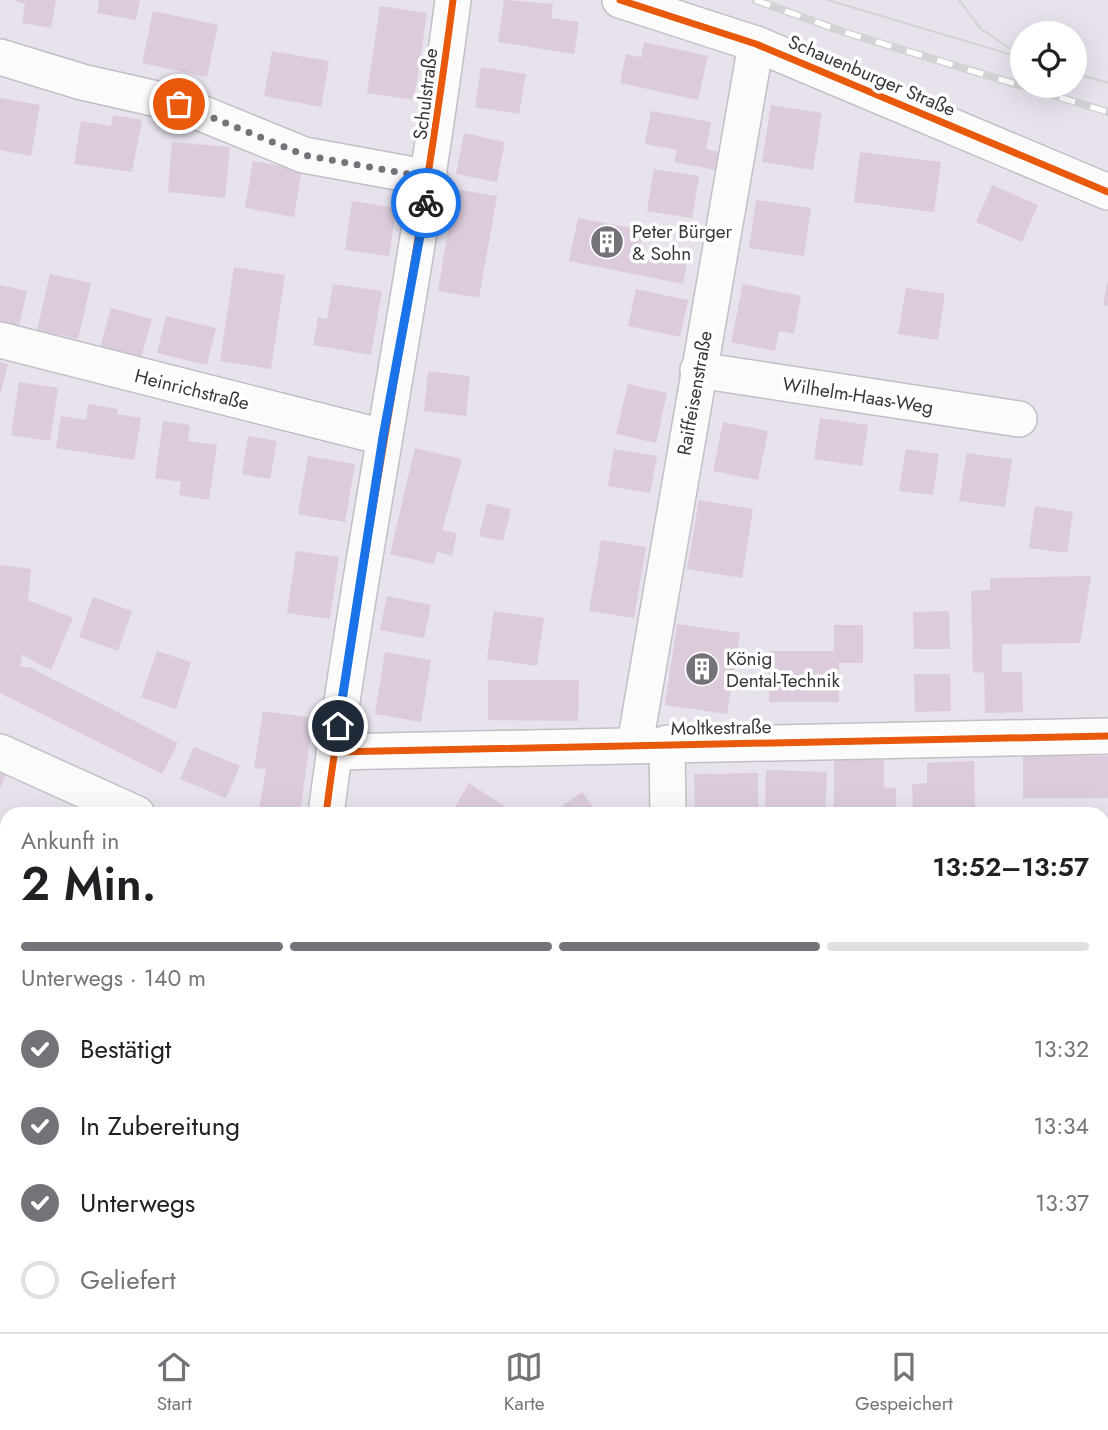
<!DOCTYPE html>
<html lang="de">
<head>
<meta charset="utf-8">
<style>
  body { margin:0; font-family:Jost,sans-serif; background:#f2f2f2; color:#202124; height:100vh; display:flex; flex-direction:column; font-size:26px; white-space:nowrap }
  * { box-sizing:border-box; margin:0 }
  p { font-size:23px; color:#757577 }
  .icon { flex:none; width:38px; height:38px; fill:none; stroke:currentColor; stroke-width:2; stroke-linecap:round; stroke-linejoin:round }
  .map { position:relative; flex:1; overflow:hidden }
  .details { position:absolute; left:0px; top:807px; width:1110px; height:527px; display:flex; flex-direction:column; background:#fff; border-radius:21px 21px 0 0; box-shadow:0 7px 28px #0002 }
  .details>* { flex:none }
  .tools { position:absolute; left:1010px; top:21px; display:grid; gap:14px }
  .tools a { display:grid; place-items:center; width:77px; height:77px; border-radius:50%; background:#fff; box-shadow:0 7px 28px #0002; font-size:35px }
  .pin { position:absolute; display:grid; place-items:center; width:60px; height:60px; color:#fff; margin:-30px; border:4px solid #fff; border-radius:50%; box-shadow:0 2px 7px #0007 }
  .courier { position:absolute; display:grid; place-items:center; width:70px; height:70px; margin:-35px; border:5px solid #1a73e8; border-radius:50%; background:#fff; color:#222; box-shadow:0 2px 9px #0007 }
  .overview em { font-style:normal; font-weight:600 }
  .overview div { display:flex; flex-direction:column-reverse }
  .overview { display:flex; align-items:center; justify-content:space-between; height:119px; padding:0 21px }
  h1 { font-size:46px; font-weight:600; line-height:52px }
  .bar { display:grid; grid-template-columns:repeat(4,1fr); gap:10px 7px; align-content:center; height:84px; padding:0 21px }
  .bar i { height:9px; border-radius:5px; background:#e0e0e0 }
  .bar .on { background:#76727a }
  .bar p { grid-column:span 4 }
  ol { padding:0 21px; list-style:none }
  li { display:flex; align-items:center; gap:21px; height:77px }
  li p { margin-inline-start:auto }
  li .icon { padding:7px; border-radius:50%; background:#76727a; color:#fff; stroke-width:4 }
  li:last-child { color:#757577 }
  li i { width:38px; height:38px; border:4px solid #e0e0e0; border-radius:50% }
  .tabs { display:flex; justify-content:space-around; align-items:center; height:98px; border-top:2px solid #e0e0e0; background:#fff; font-size:19px; color:#757577 }
  .tabs a { display:grid; justify-items:center; gap:4px }
  .tabs .on { color:#76727a }
  .map>svg:first-child { display:block }
</style>
</head>
<body>
<div class="map">
<svg width="1108" height="1332" viewBox="0 0 1108 1332">
  <rect width="100%" height="100%" fill="#e7e2ec"/>
  <!-- green -->
  <polygon fill="#eec9d5" points="700,1327 701,1332 514,1332 502,1327"/>
  <g fill="none" stroke-linecap="round" stroke-linejoin="round">
    <!-- stream -->
    <polyline stroke="#85b6e1" stroke-width="7" points="557,1326 569,1332"/>
  </g>
  <!-- building -->
  <g fill="#dcccdb">
    <polygon points="13,0 56,0 51,28 22,23 25,4"/>
    <polygon points="99,0 140,0 136,20 97,13"/>
    <polygon points="504,0 553,4 551,18 579,22 574,54 498,42"/>
    <polygon points="380,6 427,13 414,100 367,93"/>
    <polygon points="153,11 218,25 207,77 142,63"/>
    <polygon points="644,42 708,56 698,100 620,83 626,54 641,57"/>
    <polygon points="272,51 329,61 321,107 264,96"/>
    <polygon points="481,67 526,74 519,114 475,107"/>
    <polygon points="0,98 40,105 31,156 0,150"/>
    <polygon points="771,105 822,113 813,170 762,162"/>
    <polygon points="651,111 711,122 706,149 719,152 716,170 674,162 677,150 645,144"/>
    <polygon points="113,115 142,120 132,172 74,164 81,121 111,126"/>
    <polygon points="464,133 505,142 497,182 456,174"/>
    <polygon points="172,142 230,147 225,198 168,192"/>
    <polygon points="860,152 941,162 934,212 854,202"/>
    <polygon points="253,161 302,169 294,217 245,208"/>
    <polygon points="654,169 699,176 692,218 647,211"/>
    <polygon points="992,185 1038,205 1022,242 976,222"/>
    <polygon points="455,189 497,196 479,298 438,291"/>
    <polygon points="756,200 811,208 804,256 749,248"/>
    <polygon points="352,201 396,208 389,256 345,250"/>
    <polygon points="578,218 643,230 639,253 687,263 683,284 569,261"/>
    <polygon points="234,267 285,275 271,369 220,361"/>
    <polygon points="50,274 91,283 78,339 37,330"/>
    <polygon points="1107,283 1108,283 1108,306 1103,305"/>
    <polygon points="333,284 382,291 371,355 313,345 318,317 327,319"/>
    <polygon points="743,284 801,296 794,334 779,331 775,351 731,342"/>
    <polygon points="0,285 27,291 19,326 0,321"/>
    <polygon points="906,288 945,294 938,340 898,334"/>
    <polygon points="636,289 688,300 680,337 628,326"/>
    <polygon points="111,308 152,319 141,358 100,347"/>
    <polygon points="166,316 216,328 207,365 157,353"/>
    <polygon points="0,362 8,364 1,392 0,392"/>
    <polygon points="428,371 470,376 466,416 424,411"/>
    <polygon points="19,382 58,388 50,441 11,435"/>
    <polygon points="628,384 667,393 656,443 616,434"/>
    <polygon points="88,404 118,409 117,414 141,418 134,460 56,448 61,416 86,420"/>
    <polygon points="820,418 868,425 862,466 814,459"/>
    <polygon points="163,421 190,425 188,441 217,445 209,500 179,495 181,482 155,478"/>
    <polygon points="723,422 768,431 758,480 713,471"/>
    <polygon points="248,436 277,441 270,479 242,474"/>
    <polygon points="415,448 462,459 442,530 457,533 452,556 437,552 434,564 390,554"/>
    <polygon points="614,449 657,456 650,493 608,486"/>
    <polygon points="906,449 939,454 933,495 899,491"/>
    <polygon points="967,453 1012,459 1005,507 959,501"/>
    <polygon points="308,456 355,464 345,522 298,514"/>
    <polygon points="699,500 753,509 742,578 687,569"/>
    <polygon points="487,503 511,509 503,541 479,536"/>
    <polygon points="1035,506 1073,512 1067,553 1029,548"/>
    <polygon points="601,540 646,547 634,618 589,611"/>
    <polygon points="296,551 339,557 330,619 287,613"/>
    <polygon points="0,565 31,569 28,600 73,618 51,670 22,655 20,667 29,667 178,743 162,774 0,693"/>
    <polygon points="1091,576 1080,643 1002,644 1002,672 1022,672 1023,712 985,713 984,672 973,673 971,591 990,590 990,578"/>
    <polygon points="387,596 431,605 424,638 380,630"/>
    <polygon points="93,597 132,611 118,651 79,637"/>
    <polygon points="494,611 544,618 537,666 487,659"/>
    <polygon points="949,611 950,649 914,649 913,612"/>
    <polygon points="677,624 740,633 727,714 665,705"/>
    <polygon points="834,625 863,625 863,663 839,663 839,702 769,702 769,651 834,651"/>
    <polygon points="157,651 191,662 176,709 141,697"/>
    <polygon points="385,652 431,660 421,722 375,714"/>
    <polygon points="914,674 950,674 951,711 915,712"/>
    <polygon points="488,680 579,680 578,721 488,720"/>
    <polygon points="263,711 313,718 300,814 259,810 266,769 254,768"/>
    <polygon points="194,747 240,766 226,798 180,779"/>
    <rect x="1023" y="756" width="85" height="42"/>
    <polygon points="834,760 884,760 884,787 896,788 896,814 834,813"/>
    <polygon points="974,761 975,807 913,809 912,784 927,783 927,763"/>
    <polygon points="766,770 827,772 825,814 765,812"/>
    <polygon points="0,772 6,774 0,788"/>
    <polygon points="758,773 758,814 695,814 694,774"/>
    <polygon points="469,783 504,806 500,814 451,814"/>
    <polygon points="582,792 598,814 551,814"/>
    <polygon points="0,827 7,830 7,902 4,901 0,910"/>
    <polygon points="7,1215 7,1249 0,1244 0,1225"/>
    <polygon points="49,1326 96,1326 93,1332 45,1332"/>
    <polygon points="822,1326 887,1326 891,1332 825,1332"/>
  </g>
  <g fill="none" stroke-linecap="round" stroke-linejoin="round">
    <!-- minor casing -->
    <g stroke="#c2bfc6" stroke-width="38">
      <g id="minor">
        <polyline points="620,0 756,44 1108,192"/>
        <polyline points="0,57 82,82 179,104 304,155 430,178"/>
        <polyline points="0,340 383,437"/>
        <polyline points="698,370 1019,419"/>
        <polyline points="667,743 668,814"/>
        <polyline points="635,744 756,44"/>
        <polyline points="0,752 137,814"/>
        <polyline points="334,752 1108,736"/>
        <path d="M326 814C362 542 418 272 453 0"/>
        <polyline points="924,1326 926,1332"/>
        <polyline points="1,1332 7,1324"/>
      </g>
    </g>
    <!-- path -->
    <polyline stroke="#c7c6c9" stroke-width="4.5" stroke-dasharray="3.5 3.5" stroke-linecap="butt" points="0,969 7,952"/>
    <!-- minor -->
    <use href="#minor" stroke="#fbfbfc" stroke-width="35"/>
    <!-- tram -->
    <g stroke="#d3d2d4" stroke-width="2">
      <polyline points="828,0 1022,58"/>
      <polyline points="959,0 981,29 1009,48"/>
      <polyline points="1074,73 1108,83"/>
    </g>
    <!-- rail casing -->
    <g stroke="#d3d2d4" stroke-width="8">
      <polyline id="rail" points="755,0 844,32 1108,112"/>
    </g>
    <!-- rail -->
    <use href="#rail" stroke="#fff" stroke-width="5" stroke-dasharray="16" stroke-linecap="butt"/>
    <!-- cycleway casing -->
    <g stroke="#fff" stroke-width="11">
      <g id="cycleway">
        <polyline points="620,0 756,44 1108,192"/>
        <polyline points="334,752 1108,736"/>
        <path d="M326 814C362 542 418 272 453 0"/>
      </g>
    </g>
    <!-- cycleway -->
    <use href="#cycleway" stroke="#e8590c" stroke-width="7"/>
  </g>
  <g fill="none" stroke-linecap="round" stroke-linejoin="round">
    <!-- done -->
    <polyline stroke="#76727a" stroke-width="7" stroke-dasharray="0 12.6" points="179,104 304,155 430,178 426,203"/>
    <!-- route -->
    <polyline stroke="#1a73e8" stroke-width="9" points="338,726 383,437 426,203"/>
  </g>
  <!-- icons -->
  <defs>
    <g id="building-disc" transform="scale(1.75)"><circle r="9.5" fill="#76727a" stroke="#fff"/><path d="M-4-6H4V6H1V3H-1V6H-4ZM-2.5-4.3h1.7v1.8h-1.7ZM.8-4.3h1.7v1.8H.8ZM-2.5-1h1.7V.8h-1.7ZM.8-1h1.7V.8H.8Z" fill="#fff"/></g>
  </defs>
  <g fill-rule="evenodd">
    <use href="#building-disc" x="607" y="242"/>
    <use href="#building-disc" x="702" y="669"/>
  </g>
  <g text-anchor="middle" stroke-width="7" stroke-linejoin="round" paint-order="stroke">
    <!-- street labels -->
    <g font-size="19" fill="#39363d" stroke="#fff">
      <text transform="translate(872 75) rotate(23)" y="7">Schauenburger Straße</text>
      <text transform="translate(425 94) rotate(-83)" y="7">Schulstraße</text>
      <text transform="translate(192 389) rotate(14)" y="7">Heinrichstraße</text>
      <text transform="translate(694 393) rotate(-80)" y="7">Raiffeisenstraße</text>
      <text transform="translate(858 395) rotate(9)" y="7">Wilhelm-Haas-Weg</text>
      <text transform="translate(721 727) rotate(-1)" y="7">Moltkestraße</text>
    </g>
    <!-- poi labels -->
    <g font-size="19" fill="#39363d" stroke="#fff" text-anchor="start">
      <text x="632" y="238">Peter Bürger<tspan x="632" dy="22">&amp; Sohn</tspan></text>
      <text x="726" y="665">König<tspan x="726" dy="22">Dental-Technik</tspan></text>
    </g>
  </g>
</svg>
<div class="tools">
<a><svg class="icon" aria-label="locate" viewBox="0 0 24 24"><circle cx="12" cy="12" r="6"/><path d="M12 2v4M12 18v4M2 12h4M18 12h4"/></svg></a>
</div>
<div class="pin" style="left:179px;top:104px;background:#ea580c"><svg class="icon" aria-label="bag" viewBox="0 0 24 24"><path d="M5 8h14l-1 12H6zM9 8a3 3 0 0 1 6 0"/></svg></div>
<div class="pin" style="left:338px;top:726px;background:#1f2937"><svg class="icon" aria-label="home" viewBox="0 0 24 24"><path d="M3 11l9-7 9 7M6 9v11h12V9"/></svg></div>
<div class="courier" style="left:426px;top:203px"><svg class="icon" aria-label="bike" viewBox="0 0 24 24"><circle cx="6" cy="16" r="4"/><circle cx="18" cy="16" r="4"/><path d="M6 16l4-8h5l3 8M10 8l3 8H6M13 5h3"/></svg></div>
<section class="details">
<div class="overview"><div><h1>2 Min.</h1><p>Ankunft in</p></div><em>13:52–13:57</em></div>
<div class="bar"><i class="on"></i><i class="on"></i><i class="on"></i><i></i><p>Unterwegs · 140 m</p></div>
<ol>
<li><svg class="icon" aria-label="check" viewBox="0 0 24 24"><path d="M5 12l5 5 9-10"/></svg>Bestätigt<p>13:32</p></li>
<li><svg class="icon" aria-label="check" viewBox="0 0 24 24"><path d="M5 12l5 5 9-10"/></svg>In Zubereitung<p>13:34</p></li>
<li><svg class="icon" aria-label="check" viewBox="0 0 24 24"><path d="M5 12l5 5 9-10"/></svg>Unterwegs<p>13:37</p></li>
<li><i></i>Geliefert</li>
</ol>
</section>
</div>
<nav class="tabs">
<a class="on"><svg class="icon" aria-label="home" viewBox="0 0 24 24"><path d="M3 11l9-7 9 7M6 9v11h12V9"/></svg>Start</a>
<a><svg class="icon" aria-label="map" viewBox="0 0 24 24"><path d="M3 6l6-2 6 2 6-2v14l-6 2-6-2-6 2zM9 4v14M15 6v14"/></svg>Karte</a>
<a><svg class="icon" aria-label="saved" viewBox="0 0 24 24"><path d="M7 4h10v16l-5-4-5 4z"/></svg>Gespeichert</a>
</nav>
</body>
</html>
